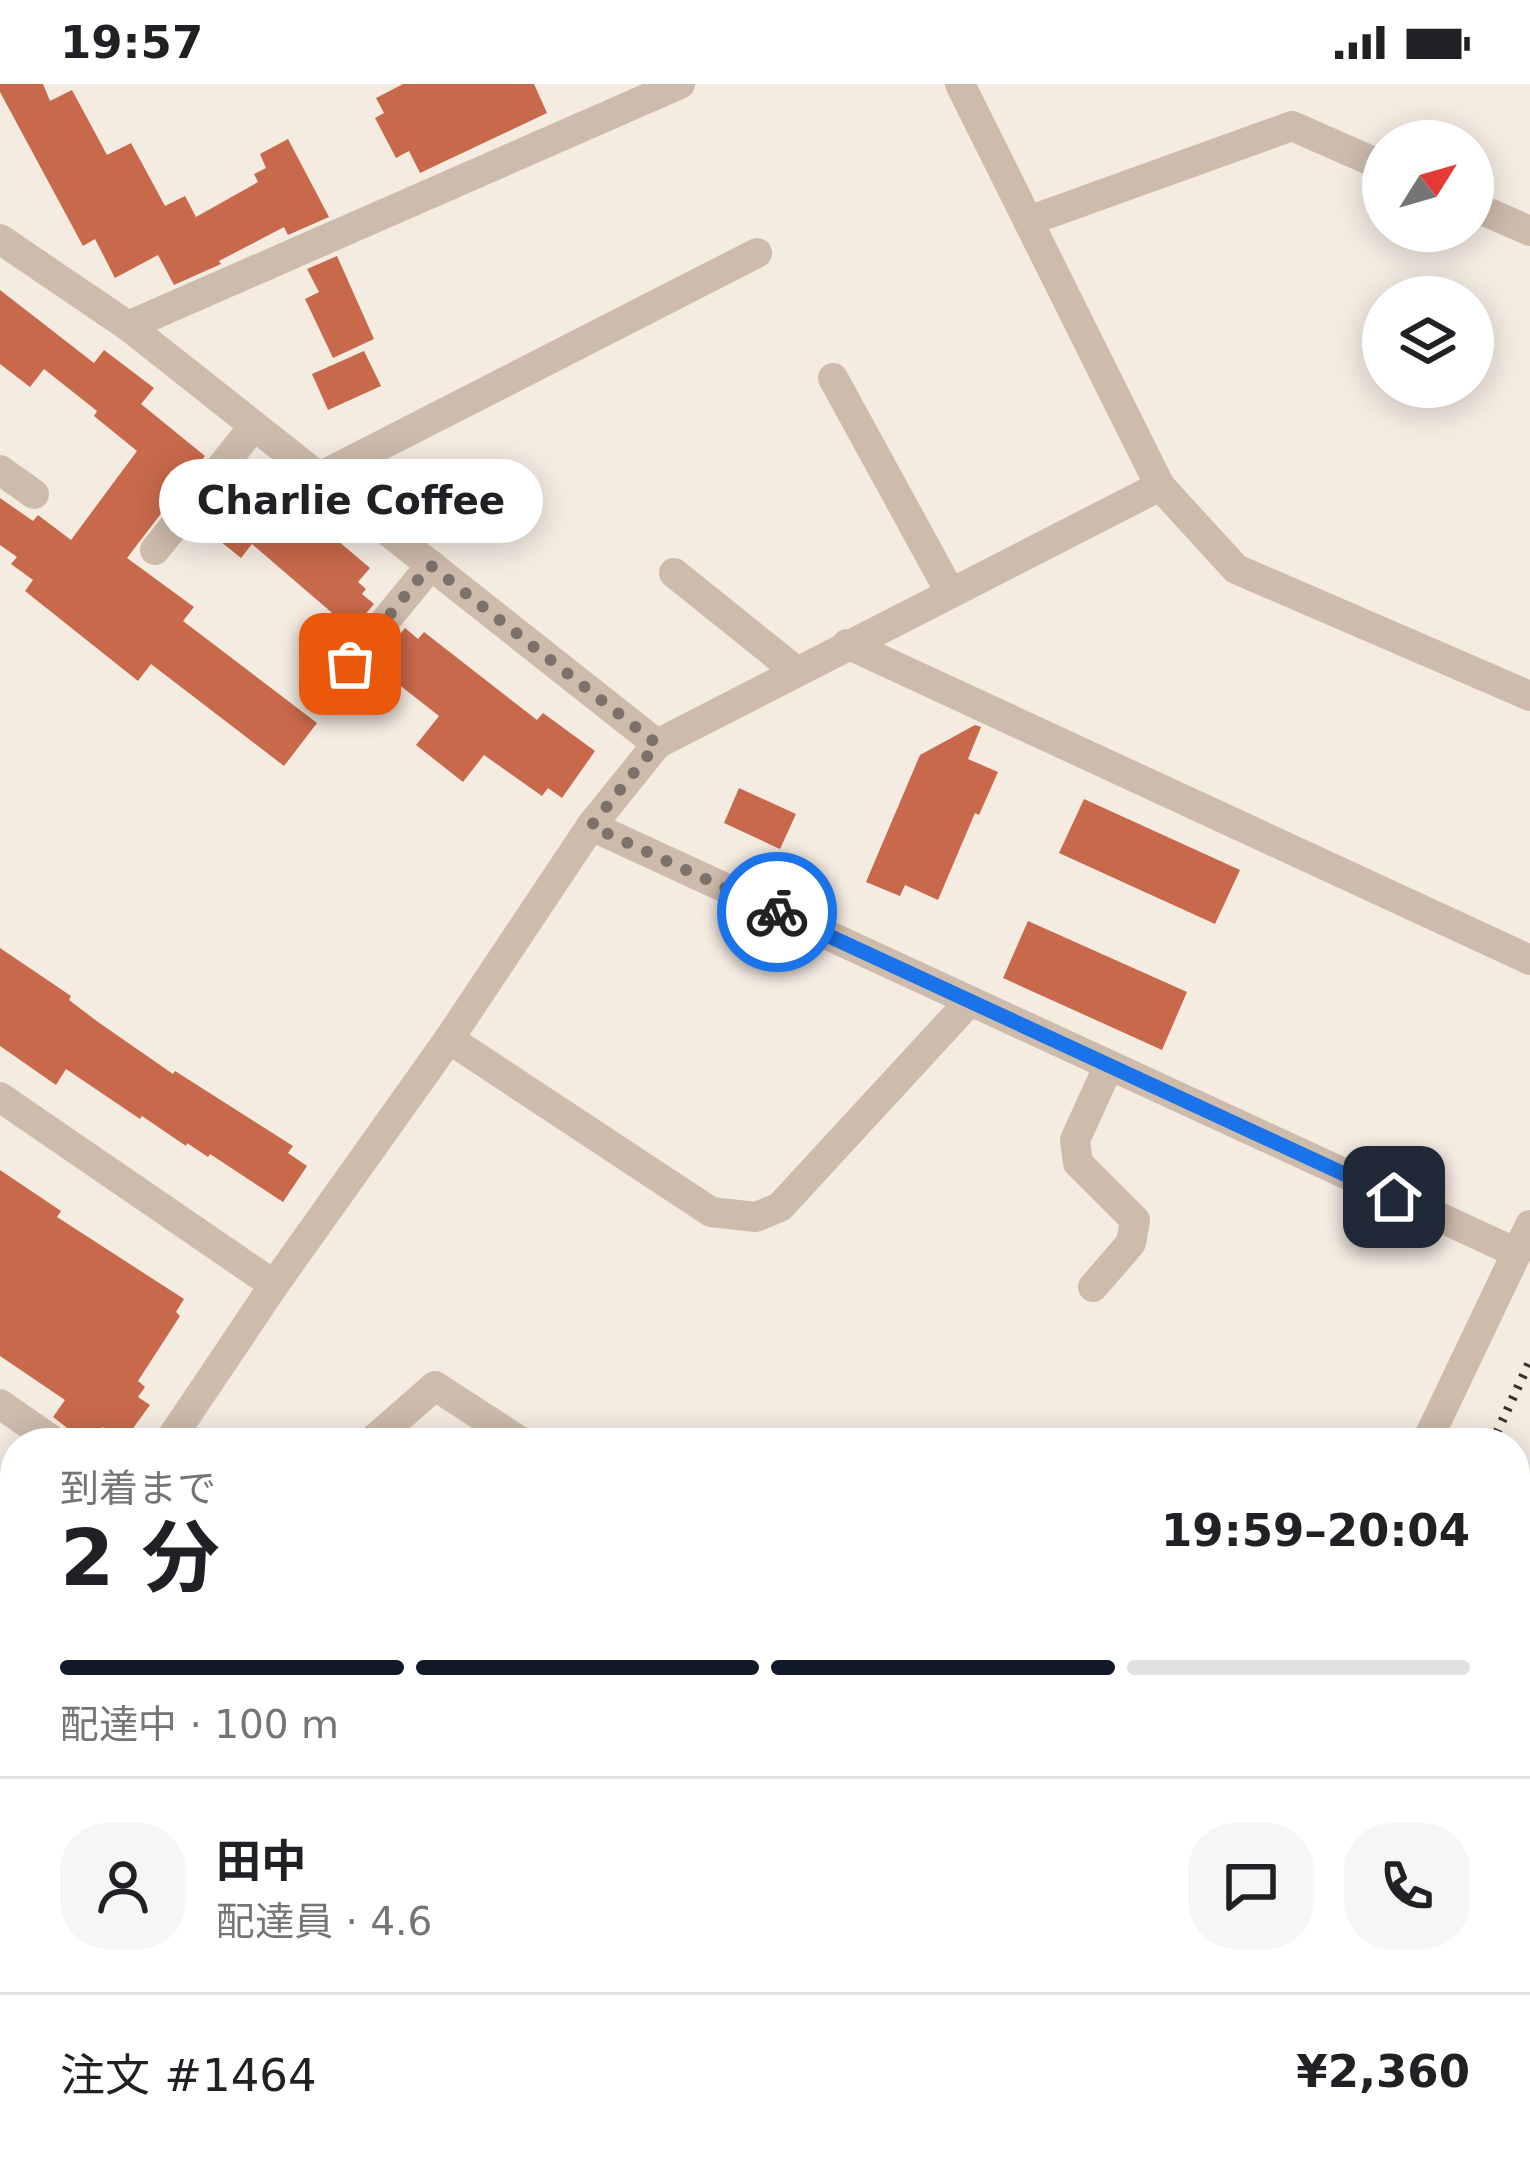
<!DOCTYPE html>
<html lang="ja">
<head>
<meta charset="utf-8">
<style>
  body { margin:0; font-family:"DejaVu Sans","Noto Sans JP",sans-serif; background:#f6f6f6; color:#202124; height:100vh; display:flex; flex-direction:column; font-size:45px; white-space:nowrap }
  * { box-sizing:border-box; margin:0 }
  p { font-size:39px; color:#757577 }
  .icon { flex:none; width:66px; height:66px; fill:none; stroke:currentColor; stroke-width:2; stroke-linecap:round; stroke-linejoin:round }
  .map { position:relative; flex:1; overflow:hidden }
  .drawer { position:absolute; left:0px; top:1344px; width:1530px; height:747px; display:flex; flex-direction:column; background:#fff; border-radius:48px 48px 0 0; box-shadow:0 6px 30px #0003 }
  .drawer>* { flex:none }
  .needle { width:78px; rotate:53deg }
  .fabs { position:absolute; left:1362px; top:36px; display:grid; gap:24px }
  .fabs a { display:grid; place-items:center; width:132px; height:132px; border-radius:50%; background:#fff; box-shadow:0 6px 30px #0003; font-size:60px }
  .pin { position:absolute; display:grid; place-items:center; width:102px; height:102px; color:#fff; margin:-51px; border-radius:24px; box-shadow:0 6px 18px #0006 }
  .courier { position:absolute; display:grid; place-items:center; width:120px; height:120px; margin:-60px; border:9px solid #1a73e8; border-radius:50%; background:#fff; color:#222; box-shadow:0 3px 15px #0007 }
  .bubble { position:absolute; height:84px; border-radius:42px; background:#fff; box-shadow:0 6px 30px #0003; font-size:39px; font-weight:700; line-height:84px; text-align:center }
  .headline em { font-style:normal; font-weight:700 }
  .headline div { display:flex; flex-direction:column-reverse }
  .headline { display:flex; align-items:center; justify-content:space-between; height:204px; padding:0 60px }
  h1 { font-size:78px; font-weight:700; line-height:90px }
  .bar { display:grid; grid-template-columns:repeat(4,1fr); gap:18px 12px; align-content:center; height:144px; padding:0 60px }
  .bar i { height:15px; border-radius:9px; background:#e0e0e0 }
  .bar .current { background:#111827 }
  .bar p { grid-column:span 4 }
  .line { display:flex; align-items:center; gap:30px; padding:0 60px; border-top:3px solid #e0e0e0 }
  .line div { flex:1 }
  .round { display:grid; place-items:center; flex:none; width:126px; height:126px; border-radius:48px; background:#f6f6f6 }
  .status { display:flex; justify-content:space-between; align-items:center; height:84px; padding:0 60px; background:#fff; direction:ltr }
  .status svg { height:33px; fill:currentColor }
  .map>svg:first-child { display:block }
</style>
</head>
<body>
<div class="status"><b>19:57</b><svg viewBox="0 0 49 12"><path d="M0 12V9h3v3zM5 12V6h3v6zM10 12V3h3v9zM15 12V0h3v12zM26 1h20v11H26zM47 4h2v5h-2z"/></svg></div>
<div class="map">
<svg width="1530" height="2090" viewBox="0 0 1530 2090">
  <rect width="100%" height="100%" fill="#f4ebe1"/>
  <!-- building -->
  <g fill="#c8694b">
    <polygon points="0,0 43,0 50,17 72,6 107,71 131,59 165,122 185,112 196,133 258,98 254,90 266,84 260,70 288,55 329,133 288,151 284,143 219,177 221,180 174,201 158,171 115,194 95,155 83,162 0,8"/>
    <polygon points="403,0 534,0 547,29 420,89 409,67 396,74 375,34 384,29 376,14"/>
    <polygon points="337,172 374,255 333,274 305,215 319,208 307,185"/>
    <polygon points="0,206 94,279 104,266 154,304 141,320 205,372 127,474 194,523 183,537 317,639 284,682 151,580 138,597 25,507 33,496 11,480 17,473 0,461 0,414 33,437 38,431 71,456 137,367 94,332 97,327 44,285 30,303 0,280"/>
    <polygon points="364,267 381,302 328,326 312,290"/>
    <polygon points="239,392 297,438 305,429 370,484 358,498 366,505 362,510 374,520 352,546 252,460 241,474 200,441"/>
    <polygon points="405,544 418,555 424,548 537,636 543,629 595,667 562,714 548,704 542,712 484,671 463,698 416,661 439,632 388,592 393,586 380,575"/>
    <polygon points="975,641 981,643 968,675 998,688 979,731 975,729 938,816 905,801 900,812 866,798 920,671"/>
    <polygon points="739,704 796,730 780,765 724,739"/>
    <polygon points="1084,715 1240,786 1215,840 1059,769"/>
    <polygon points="1028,837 1187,908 1162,966 1003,894"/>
    <polygon points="0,864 71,912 69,916 98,938 173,990 175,987 293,1062 288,1069 307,1082 283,1118 210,1070 208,1073 187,1059 186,1062 142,1032 140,1035 66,985 56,1001 0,962"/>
    <polygon points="0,1086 61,1127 57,1133 184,1215 176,1228 180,1232 138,1297 145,1303 138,1313 150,1321 123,1358 103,1343 87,1359 53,1333 65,1316 0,1272"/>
  </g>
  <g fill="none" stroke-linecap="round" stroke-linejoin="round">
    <!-- minor -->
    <g stroke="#cdbbac" stroke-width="30">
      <polyline points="960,0 1160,402 1236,485 1530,612"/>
      <polyline points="1473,122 1530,147"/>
      <polyline points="1028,137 1292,42 1383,82"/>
      <polyline points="0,155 128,242 657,660"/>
      <polyline points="128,242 680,0"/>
      <polyline points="833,294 950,508"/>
      <polyline points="0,386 34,410"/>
      <polyline points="319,393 757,169"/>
      <polyline points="155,466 254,342"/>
      <polyline points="674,489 796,587"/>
      <polyline points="847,560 1530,876"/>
      <polyline points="350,580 431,481"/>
      <polyline points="591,742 1517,1169"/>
      <polyline points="449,955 711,1128 756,1133 780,1123 970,917"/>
      <polyline points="0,1013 274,1201"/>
      <polyline points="1093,1203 1131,1159 1135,1136 1078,1079 1075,1056 1109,981"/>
      <polyline points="0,1320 56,1359"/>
      <polyline points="168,1359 274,1201 449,955 591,742 657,660 1160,402"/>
      <polyline points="370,1359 435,1302 523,1359"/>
      <polyline points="1426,1359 1530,1141"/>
      <polyline points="0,1598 15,1574"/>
      <polyline points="0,1840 15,1848"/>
      <polyline points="1515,1888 1530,1854"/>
      <polyline points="0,2011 15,2018"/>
      <polyline points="136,2076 165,2090"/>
      <polyline points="479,2076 507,2090"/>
      <polyline points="1495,2076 1527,2090"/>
      <polyline points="1075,2090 1081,2076"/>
      <polyline points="1426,2090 1433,2076"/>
    </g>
    <!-- rail -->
    <g stroke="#3b302b" stroke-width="9" stroke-dasharray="3 9" stroke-linecap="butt">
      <polyline points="1492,1359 1530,1277"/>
      <polyline points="1157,2090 1163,2076"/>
    </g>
  </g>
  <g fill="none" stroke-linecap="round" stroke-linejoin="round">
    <!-- done -->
    <polyline stroke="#7c716b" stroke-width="12" stroke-dasharray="0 21.6" points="350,580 430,481 657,660 591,742 777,828"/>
    <!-- route -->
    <polyline stroke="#1a73e8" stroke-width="15" points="777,828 1394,1113"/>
  </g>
</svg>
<div class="fabs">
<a><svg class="needle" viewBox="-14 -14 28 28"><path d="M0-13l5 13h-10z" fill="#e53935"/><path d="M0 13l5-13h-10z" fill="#757577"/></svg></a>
<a><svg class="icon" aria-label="layers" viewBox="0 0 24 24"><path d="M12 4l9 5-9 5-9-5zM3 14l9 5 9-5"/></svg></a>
</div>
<div class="pin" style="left:350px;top:580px;background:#ea580c"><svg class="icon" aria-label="bag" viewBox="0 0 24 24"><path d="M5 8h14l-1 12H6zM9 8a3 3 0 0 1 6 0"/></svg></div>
<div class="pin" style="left:1394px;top:1113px;background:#1f2937"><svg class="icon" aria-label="home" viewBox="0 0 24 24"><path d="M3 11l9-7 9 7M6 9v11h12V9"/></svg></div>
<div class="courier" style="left:777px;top:828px"><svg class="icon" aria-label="bike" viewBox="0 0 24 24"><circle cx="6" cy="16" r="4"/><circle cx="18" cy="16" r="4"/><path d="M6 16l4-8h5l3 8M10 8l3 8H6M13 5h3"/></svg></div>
<div class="bubble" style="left:159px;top:375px;width:384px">Charlie Coffee</div>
<section class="drawer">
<div class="headline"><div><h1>2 分</h1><p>到着まで</p></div><em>19:59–20:04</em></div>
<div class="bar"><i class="current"></i><i class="current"></i><i class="current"></i><i></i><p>配達中 · 100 m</p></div>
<div class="line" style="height:216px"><a class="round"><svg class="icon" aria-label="person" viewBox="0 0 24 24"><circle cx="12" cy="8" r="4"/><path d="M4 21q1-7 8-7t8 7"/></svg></a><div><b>田中</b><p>配達員 · 4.6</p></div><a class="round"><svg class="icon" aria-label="chat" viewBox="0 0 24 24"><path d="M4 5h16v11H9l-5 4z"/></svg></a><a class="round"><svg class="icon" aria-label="phone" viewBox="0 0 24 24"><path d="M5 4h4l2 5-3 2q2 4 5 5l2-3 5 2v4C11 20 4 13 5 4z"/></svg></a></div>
<div class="line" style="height:156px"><div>注文 #1464</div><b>¥2,360</b></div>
</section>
</div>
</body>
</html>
